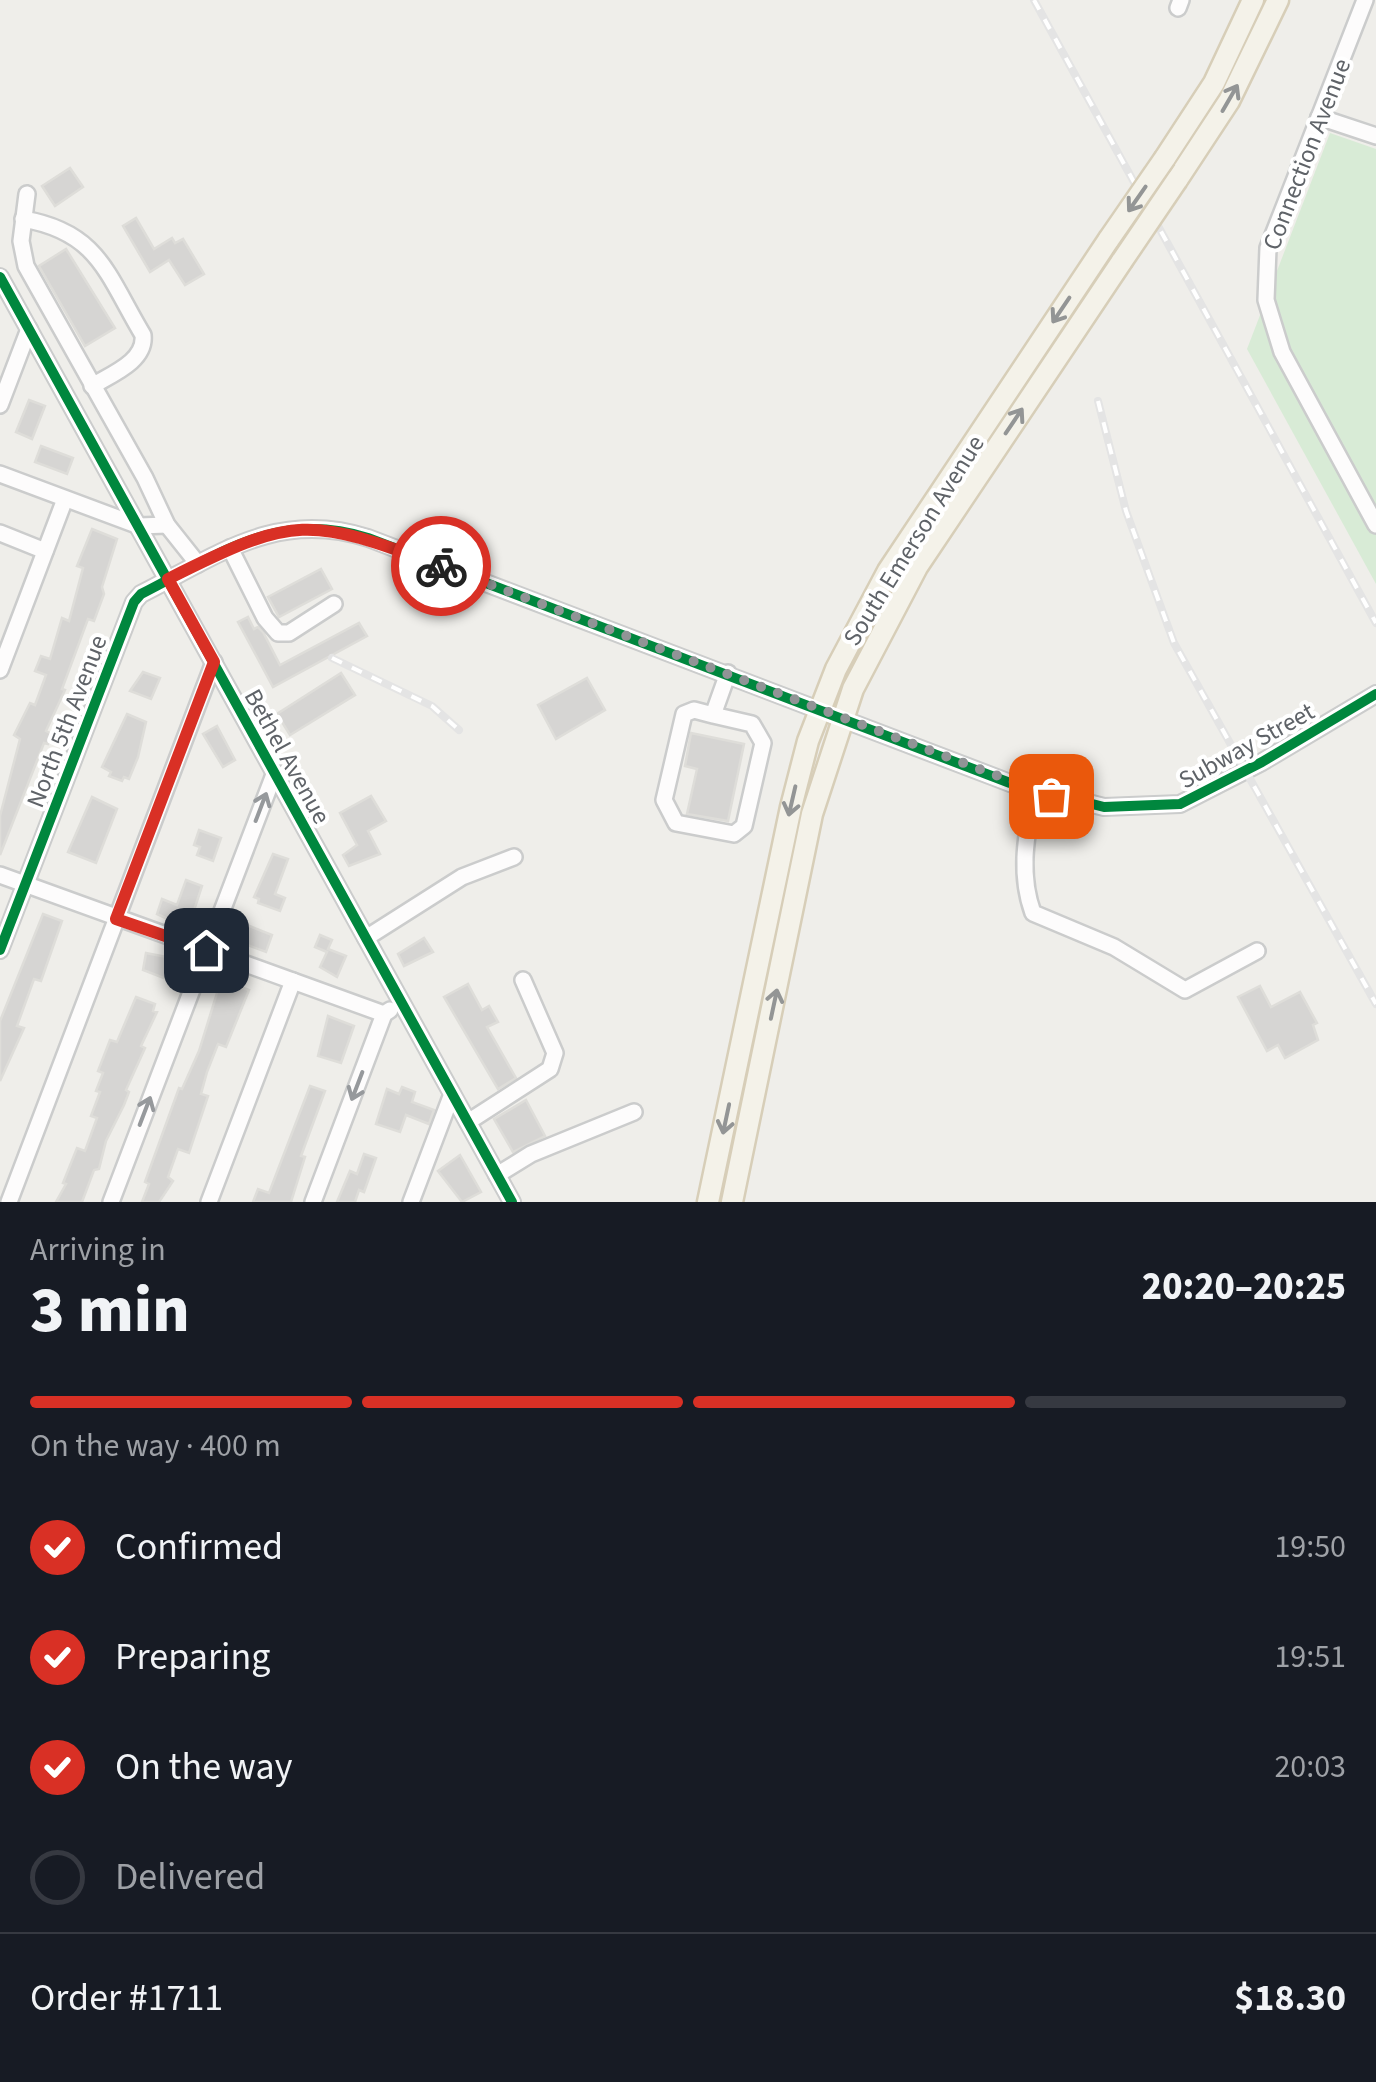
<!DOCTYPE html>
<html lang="en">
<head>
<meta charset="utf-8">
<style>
  body { margin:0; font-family:"Source Sans 3",sans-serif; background:#20242c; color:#f1f3f6; height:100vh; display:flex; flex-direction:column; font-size:38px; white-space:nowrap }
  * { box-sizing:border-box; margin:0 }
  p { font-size:32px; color:#9ea1a6 }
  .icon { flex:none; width:55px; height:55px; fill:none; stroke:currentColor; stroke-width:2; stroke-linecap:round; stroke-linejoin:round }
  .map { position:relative; height:1202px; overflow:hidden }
  .drawer { display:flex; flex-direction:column; background:#171b24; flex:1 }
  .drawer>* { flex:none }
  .pin { position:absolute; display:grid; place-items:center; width:85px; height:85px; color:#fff; margin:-42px; border-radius:20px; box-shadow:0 5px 15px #0006 }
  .courier { position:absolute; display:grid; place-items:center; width:100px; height:100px; margin:-50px; border:8px solid #d93025; border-radius:50%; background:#fff; color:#222; box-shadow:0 2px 12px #0007 }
  .overview em { font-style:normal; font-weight:800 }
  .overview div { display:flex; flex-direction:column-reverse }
  .overview { display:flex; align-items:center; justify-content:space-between; height:170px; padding:0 30px }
  h1 { font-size:65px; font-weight:800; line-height:75px }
  .bar { display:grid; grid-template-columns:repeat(4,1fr); gap:15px 10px; align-content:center; height:120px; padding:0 30px }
  .bar i { height:12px; border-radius:8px; background:#363941 }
  .bar .current { background:#d93025 }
  .bar p { grid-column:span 4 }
  .line { display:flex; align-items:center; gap:25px; padding:0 30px; border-top:2px solid #363941 }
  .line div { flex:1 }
  ol { padding:0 30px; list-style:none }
  li { display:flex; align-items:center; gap:30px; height:110px }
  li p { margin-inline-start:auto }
  li .icon { padding:10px; border-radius:50%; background:#d93025; color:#fff; stroke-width:4 }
  li:last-child { color:#9ea1a6 }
  li i { width:55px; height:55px; border:5px solid #363941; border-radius:50% }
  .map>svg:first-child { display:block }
</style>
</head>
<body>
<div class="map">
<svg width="1376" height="1202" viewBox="0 0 1376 1202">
  <rect width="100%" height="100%" fill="#efeeea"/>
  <!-- green -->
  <polygon fill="#d8ebd6" points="1330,133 1376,149 1376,584 1247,349"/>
  <!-- building -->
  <g fill="#d6d5d3" stroke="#deddd9" stroke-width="2.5">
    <polygon points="70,168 83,187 55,206 42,186"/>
    <polygon points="136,218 154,249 172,238 175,243 183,239 204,274 185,285 169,260 150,272 123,226"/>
    <polygon points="66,249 115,328 85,346 39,266"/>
    <polygon points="29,400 45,406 32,439 16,432"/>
    <polygon points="41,446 73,458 67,474 35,462"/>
    <polygon points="92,529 117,539 102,587 104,594 94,621 88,619 62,689 65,690 46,731 52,734 48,744 44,743 0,855 0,816 20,739 14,735 30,703 35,705 46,675 35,671 41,656 50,659 62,618 69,621 83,568 77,566"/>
    <polygon points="321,569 332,589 279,617 268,597"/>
    <polygon points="248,617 254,629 258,627 263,632 280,665 359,623 367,636 273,687 238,622"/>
    <polygon points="143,672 160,678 151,699 130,691"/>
    <polygon points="341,673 355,695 290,735 277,714"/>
    <polygon points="587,678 605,710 556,739 538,705"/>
    <polygon points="127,714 146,722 138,757 129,779 124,777 122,781 109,776 111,772 102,767"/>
    <polygon points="217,726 235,760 223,767 203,734"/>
    <polygon points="691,733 744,744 728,821 687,814 697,769 685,766"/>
    <polygon points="371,796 386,821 368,831 380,854 349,866 343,855 357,845 340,813"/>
    <polygon points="92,797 117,809 96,863 68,852"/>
    <polygon points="199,830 221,838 213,861 197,855 200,847 194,845"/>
    <polygon points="273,854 288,859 275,894 285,898 280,911 258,903 259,899 254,897"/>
    <polygon points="186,880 202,886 188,929 157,914 162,899 177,905"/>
    <polygon points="43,914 62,921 41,981 34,979 17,1026 24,1028 0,1081 0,1021"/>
    <polygon points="242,923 272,935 266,952 242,943 244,937 238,934"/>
    <polygon points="320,935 332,940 328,949 346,956 337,977 320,967 327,952 315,947"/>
    <polygon points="424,938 433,952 404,966 398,954"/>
    <polygon points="146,953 177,959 175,975 171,973 169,980 143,970"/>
    <polygon points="221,980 249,990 226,1047 218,1044 207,1072 201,1094 208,1096 189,1153 178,1149 168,1177 173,1181 159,1202 142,1202 149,1184 145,1182 179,1088 182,1089 199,1051"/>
    <polygon points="468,984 482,1010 489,1006 498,1022 487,1027 516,1078 498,1089 444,997"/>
    <polygon points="1260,986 1271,1007 1300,992 1317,1023 1313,1025 1318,1040 1285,1058 1278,1045 1267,1051 1238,997"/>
    <polygon points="136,997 155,1004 153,1011 157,1012 141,1046 145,1048 126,1090 129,1092 124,1105 106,1141 99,1169 94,1170 82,1202 56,1202 66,1184 63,1183 77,1148 85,1151 97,1118 91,1116 100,1092 96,1091 103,1073 98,1071 110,1040 117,1042"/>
    <polygon points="328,1016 354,1026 341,1063 318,1056"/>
    <polygon points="310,1086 325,1091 301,1156 305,1157 291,1202 253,1202 258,1189 269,1193"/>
    <polygon points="402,1087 415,1092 412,1102 434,1110 429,1124 406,1115 400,1132 376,1124 387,1089 399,1094"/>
    <polygon points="526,1100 545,1136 513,1152 494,1119"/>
    <polygon points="364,1154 376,1158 364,1192 359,1190 355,1202 337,1202 350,1171 357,1174"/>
    <polygon points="460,1155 481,1192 462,1202 438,1171"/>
  </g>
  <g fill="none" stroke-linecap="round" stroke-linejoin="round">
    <!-- minor casing -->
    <g stroke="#cbcccc" stroke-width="20">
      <g id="minor">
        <polyline points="1365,0 1268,248 1266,300 1282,352 1376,525"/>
        <polyline points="1178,8 1181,0"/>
        <polyline points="1319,117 1376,136"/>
        <polyline points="27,194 21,241 26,266 145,478 167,525 198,564"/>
        <path d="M23 219C99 232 107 275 143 335 146 361 112 374 92 386"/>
        <polyline points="0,277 512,1202"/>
        <polyline points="0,405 29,329"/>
        <polyline points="0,474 139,526 167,525"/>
        <polyline points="0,533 45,551"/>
        <polyline points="230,548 265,618 278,633 289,633 334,604"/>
        <polyline points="0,670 65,499"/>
        <polyline points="713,715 694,710 684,714 664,800 676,823 734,834 744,826 763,743 752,724 713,715 728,673"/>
        <path d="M1034 791C1027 833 1018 872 1033 913L1114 947 1185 990 1257 951"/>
        <polyline points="0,875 384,1014"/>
        <polyline points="366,938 462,877 514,857"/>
        <path d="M0 950 134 602 141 594C218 555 277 509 368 538L1010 783 1104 807 1180 804 1262 762 1376 694"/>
        <polyline points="468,1122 550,1069 555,1053 523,980"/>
        <polyline points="497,1175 531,1154 634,1112"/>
        <polyline points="9,1202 214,662"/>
        <polyline points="111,1202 275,772"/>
        <polyline points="209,1202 293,981"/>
        <polyline points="313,1202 384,1014 390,1010"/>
        <polyline points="411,1202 452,1094"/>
      </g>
    </g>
    <!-- major casing -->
    <g stroke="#d7ceb8" stroke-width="25">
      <g id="major">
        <polyline points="1165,158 1214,83 1253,0"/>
        <polyline points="1177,180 1229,101 1278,0"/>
        <polyline points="708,1202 791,807 808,741 836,669 888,571 1109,239"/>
        <polyline points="732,1202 812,814 853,689 917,567 1122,261"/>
      </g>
    </g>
    <!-- minor -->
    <use href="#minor" stroke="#fdfcfc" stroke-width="15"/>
    <!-- major -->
    <use href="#major" stroke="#f4f2e9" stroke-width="20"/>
    <!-- rail casing -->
    <g stroke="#e4e4e4" stroke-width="8">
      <g id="rail">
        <polyline points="1034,0 1376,623"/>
        <polyline points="1098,401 1126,511 1174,643 1376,1004"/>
        <polyline points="332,658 432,706 459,730"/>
      </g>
    </g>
    <!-- rail -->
    <use href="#rail" stroke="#fff" stroke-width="4" stroke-dasharray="11" stroke-linecap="butt"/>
    <!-- major-bridge casing -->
    <g stroke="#d7ceb8" stroke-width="25" stroke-linecap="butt">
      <g id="major-bridge">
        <polyline points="1109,239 1165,158"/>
        <polyline points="1122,261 1177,180"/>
      </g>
    </g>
    <!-- major-bridge -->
    <use href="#major-bridge" stroke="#f4f2e9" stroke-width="20"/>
    <!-- cycleway casing -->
    <g stroke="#fff" stroke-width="16">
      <g id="cycleway">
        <polyline points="0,277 512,1202"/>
        <path d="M0 950 134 602 141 594C218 555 277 509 368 538L1010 783 1104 807 1180 804 1262 762 1376 694"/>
      </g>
    </g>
    <!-- cycleway -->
    <use href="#cycleway" stroke="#00873e" stroke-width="10"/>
  </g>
  <!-- one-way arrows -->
  <defs><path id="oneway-shaft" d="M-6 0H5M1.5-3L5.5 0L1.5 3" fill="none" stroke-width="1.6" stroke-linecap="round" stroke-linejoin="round" transform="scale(2.5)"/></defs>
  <g stroke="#939595">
    <use href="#oneway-shaft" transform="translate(1230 98) rotate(-60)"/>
    <use href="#oneway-shaft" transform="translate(1137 199) rotate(125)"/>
    <use href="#oneway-shaft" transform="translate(1061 310) rotate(124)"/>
    <use href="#oneway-shaft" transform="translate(1014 421) rotate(-56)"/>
    <use href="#oneway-shaft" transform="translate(792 801) rotate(103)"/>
    <use href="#oneway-shaft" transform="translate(774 1004) rotate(-78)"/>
    <use href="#oneway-shaft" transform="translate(726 1119) rotate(102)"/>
  </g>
  <g stroke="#96999c">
    <use href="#oneway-shaft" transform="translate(261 807) rotate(-69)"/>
    <use href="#oneway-shaft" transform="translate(357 1086) rotate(111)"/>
    <use href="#oneway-shaft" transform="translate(145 1111) rotate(-69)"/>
  </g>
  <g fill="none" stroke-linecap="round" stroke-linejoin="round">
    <!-- done -->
    <polyline stroke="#919496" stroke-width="10" stroke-dasharray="0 18" points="441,566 1051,796"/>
    <!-- route -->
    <path stroke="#d93025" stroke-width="12" d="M206 950 116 919 214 662 168 579C295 515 308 516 441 566"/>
  </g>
  <g text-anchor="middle" stroke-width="8" stroke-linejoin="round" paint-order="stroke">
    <!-- street labels -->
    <g font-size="25" fill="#5f6368" stroke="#fff">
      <text transform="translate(1306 154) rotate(-69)" y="9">Connection Avenue</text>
      <text transform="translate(913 540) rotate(-58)" y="9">South Emerson Avenue</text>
      <text transform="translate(66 721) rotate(-69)" y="9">North 5th Avenue</text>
      <text transform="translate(1246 745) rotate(-29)" y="9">Subway Street</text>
      <text transform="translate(288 756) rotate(61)" y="9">Bethel Avenue</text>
    </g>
  </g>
</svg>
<div class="pin" style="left:1051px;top:796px;background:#ea580c"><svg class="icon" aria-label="bag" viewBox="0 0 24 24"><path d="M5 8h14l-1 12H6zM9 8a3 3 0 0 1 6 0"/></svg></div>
<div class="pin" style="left:206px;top:950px;background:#1f2937"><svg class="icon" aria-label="home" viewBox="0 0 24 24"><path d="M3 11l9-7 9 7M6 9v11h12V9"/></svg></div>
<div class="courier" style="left:441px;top:566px"><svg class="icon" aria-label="bike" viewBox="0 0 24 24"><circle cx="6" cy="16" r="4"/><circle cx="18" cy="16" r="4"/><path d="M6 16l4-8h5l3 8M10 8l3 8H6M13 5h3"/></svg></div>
</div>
<section class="drawer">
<div class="overview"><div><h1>3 min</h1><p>Arriving in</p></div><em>20:20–20:25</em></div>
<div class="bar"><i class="current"></i><i class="current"></i><i class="current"></i><i></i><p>On the way · 400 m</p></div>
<ol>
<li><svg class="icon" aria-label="check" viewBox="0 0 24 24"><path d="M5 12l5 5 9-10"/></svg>Confirmed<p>19:50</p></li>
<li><svg class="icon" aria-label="check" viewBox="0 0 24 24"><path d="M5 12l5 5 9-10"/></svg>Preparing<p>19:51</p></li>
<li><svg class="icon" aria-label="check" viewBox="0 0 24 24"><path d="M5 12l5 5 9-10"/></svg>On the way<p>20:03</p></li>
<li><i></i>Delivered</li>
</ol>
<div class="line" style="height:130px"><div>Order #1711</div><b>$18.30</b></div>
</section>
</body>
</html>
